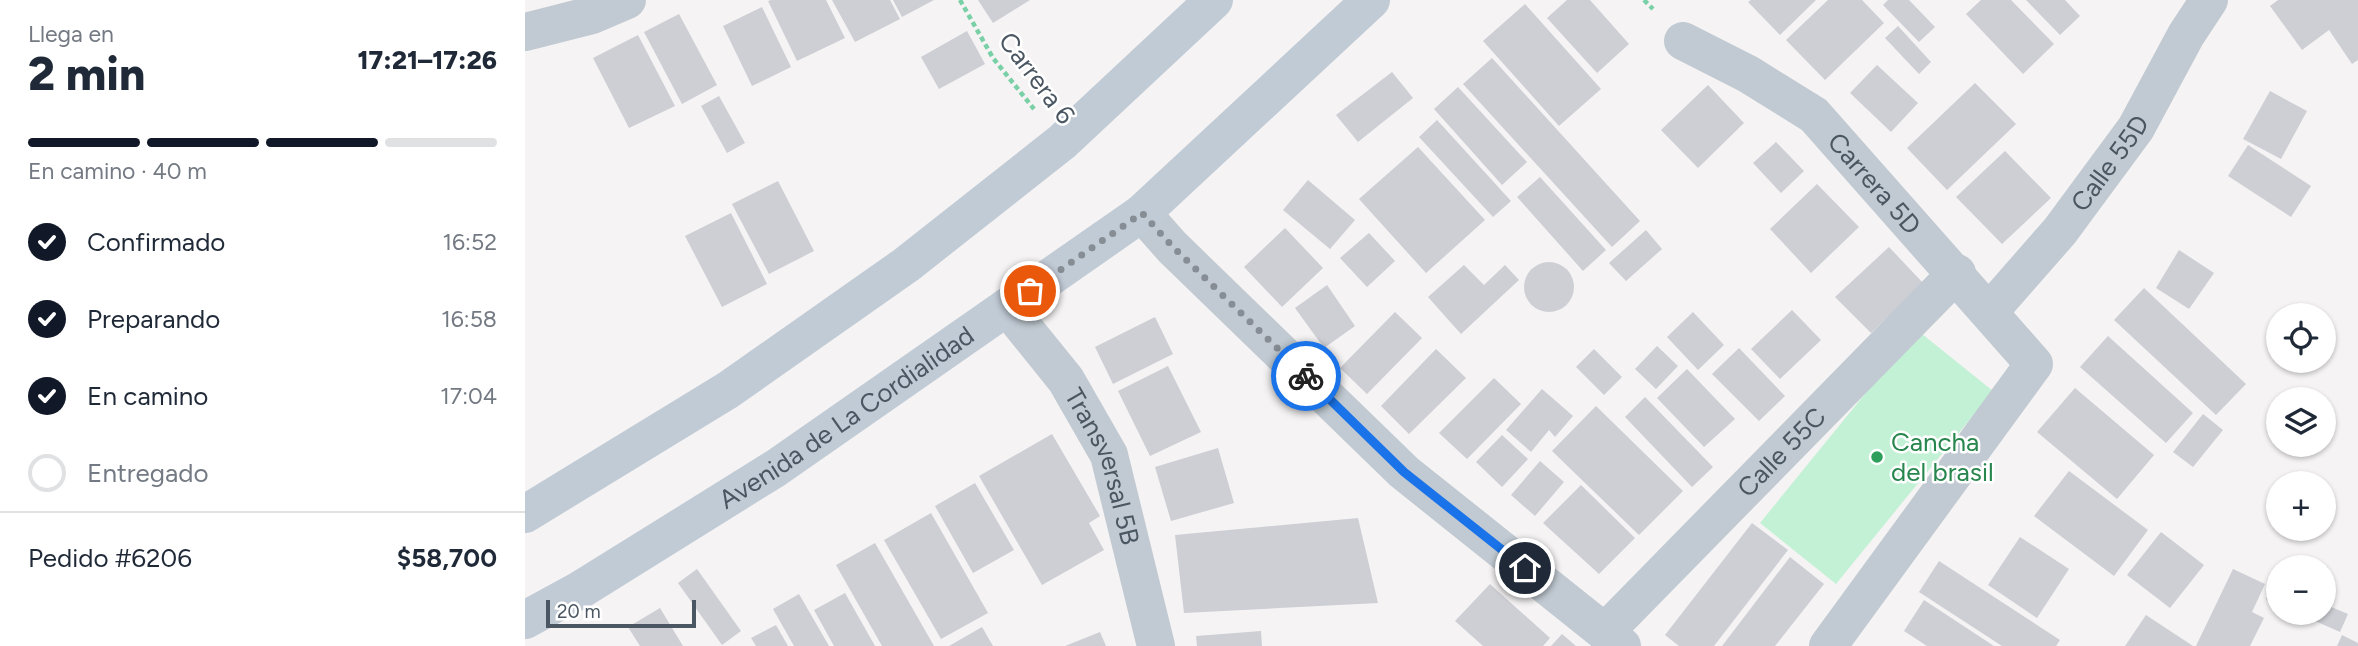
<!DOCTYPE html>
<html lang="es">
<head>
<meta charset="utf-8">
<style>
  body { margin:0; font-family:Figtree,sans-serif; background:#f2f2f3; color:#1f2937; height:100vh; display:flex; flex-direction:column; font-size:26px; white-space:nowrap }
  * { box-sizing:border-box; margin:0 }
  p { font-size:23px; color:#747a83 }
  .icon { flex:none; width:38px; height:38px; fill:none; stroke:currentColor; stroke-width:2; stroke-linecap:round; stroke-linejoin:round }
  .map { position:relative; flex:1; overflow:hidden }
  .panel { display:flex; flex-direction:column; background:#fff; width:525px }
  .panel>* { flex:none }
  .buttons { position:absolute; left:1741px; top:303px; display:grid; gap:14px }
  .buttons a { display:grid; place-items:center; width:70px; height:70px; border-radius:50%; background:#fff; box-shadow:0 2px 5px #0004; font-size:35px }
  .scale { position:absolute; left:21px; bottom:18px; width:150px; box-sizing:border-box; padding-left:7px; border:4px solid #4a5661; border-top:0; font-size:19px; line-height:24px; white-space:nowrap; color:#4a5661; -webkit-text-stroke:5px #fff; paint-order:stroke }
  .pin { position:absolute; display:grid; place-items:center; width:60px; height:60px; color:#fff; margin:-30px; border:4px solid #fff; border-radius:50%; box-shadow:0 2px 7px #0007 }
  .courier { position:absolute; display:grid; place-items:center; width:70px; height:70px; margin:-35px; border:5px solid #1a73e8; border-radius:50%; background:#fff; color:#222; box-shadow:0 2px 9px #0007 }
  .summary em { font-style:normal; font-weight:800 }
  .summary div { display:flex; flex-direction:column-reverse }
  .summary { display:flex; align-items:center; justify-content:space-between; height:119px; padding:0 28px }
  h1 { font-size:46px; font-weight:800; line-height:52px }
  .bar { display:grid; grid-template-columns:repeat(4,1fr); gap:10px 7px; align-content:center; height:84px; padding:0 28px }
  .bar i { height:9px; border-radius:5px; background:#e0e1e3 }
  .bar .on { background:#111827 }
  .bar p { grid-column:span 4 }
  .line { display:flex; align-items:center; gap:18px; padding:0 28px; border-top:2px solid #e0e1e3 }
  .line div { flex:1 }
  ol { padding:0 28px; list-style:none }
  li { display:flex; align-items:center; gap:21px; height:77px }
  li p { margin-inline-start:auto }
  li .icon { padding:7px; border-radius:50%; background:#111827; color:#fff; stroke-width:4 }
  li:last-child { color:#747a83 }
  li i { width:38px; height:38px; border:4px solid #e0e1e3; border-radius:50% }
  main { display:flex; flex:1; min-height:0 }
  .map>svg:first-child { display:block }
</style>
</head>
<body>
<main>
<section class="panel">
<div class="summary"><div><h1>2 min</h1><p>Llega en</p></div><em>17:21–17:26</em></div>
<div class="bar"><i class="on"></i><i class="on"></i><i class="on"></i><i></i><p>En camino · 40 m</p></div>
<ol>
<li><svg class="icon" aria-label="check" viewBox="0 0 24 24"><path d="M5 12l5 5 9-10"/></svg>Confirmado<p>16:52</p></li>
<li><svg class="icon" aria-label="check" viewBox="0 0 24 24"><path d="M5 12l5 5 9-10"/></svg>Preparando<p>16:58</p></li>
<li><svg class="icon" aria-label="check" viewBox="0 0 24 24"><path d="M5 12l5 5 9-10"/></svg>En camino<p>17:04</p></li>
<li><i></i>Entregado</li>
</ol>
<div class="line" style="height:91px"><div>Pedido #6206</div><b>$58,700</b></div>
</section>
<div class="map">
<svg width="1833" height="646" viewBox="0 0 1833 646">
  <rect width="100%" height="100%" fill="#f5f3f3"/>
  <!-- green -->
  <polygon fill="#c3f1d5" points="1392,330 1468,391 1311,584 1235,523"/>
  <!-- building -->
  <g fill="#cdcfd5">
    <polygon points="246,0 301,0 320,38 272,61 243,1"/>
    <polygon points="307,0 365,0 375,19 330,42"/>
    <polygon points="368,0 409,0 377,17"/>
    <polygon points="453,0 505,0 468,23"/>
    <polygon points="1042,0 1065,0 1104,44 1072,73 1022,18"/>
    <polygon points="1226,0 1291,0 1255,35 1223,2"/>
    <polygon points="1303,0 1337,0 1359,23 1300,80 1261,40"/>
    <polygon points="1363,0 1384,0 1410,27 1394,42 1358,5"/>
    <polygon points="1456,0 1486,0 1529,44 1498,74 1441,14"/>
    <polygon points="1501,0 1540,0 1555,16 1535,35"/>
    <polygon points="1753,0 1833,0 1833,60 1827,64 1804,30 1777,50 1745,6"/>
    <polygon points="1000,4 1076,89 1034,126 958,41"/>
    <polygon points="237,7 266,67 227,86 198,26"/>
    <polygon points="154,14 192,85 157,104 119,32"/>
    <polygon points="1373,26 1406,62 1394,74 1360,38"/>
    <polygon points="442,31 460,64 414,89 396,57"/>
    <polygon points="113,35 150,106 104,128 68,58"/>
    <polygon points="967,58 1115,221 1087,247 938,84"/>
    <polygon points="1352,65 1393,103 1366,132 1325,93"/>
    <polygon points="867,72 888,98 833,142 811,115"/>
    <polygon points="1450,83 1491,124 1422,190 1382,148"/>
    <polygon points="1183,85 1219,123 1173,168 1136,130"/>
    <polygon points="933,87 1002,162 977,185 909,109"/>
    <polygon points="1745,91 1782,111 1756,159 1718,139"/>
    <polygon points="194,96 220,143 202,153 176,106"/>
    <polygon points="912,120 986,201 968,217 894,137"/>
    <polygon points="1251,142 1279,171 1256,193 1228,163"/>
    <polygon points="1723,145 1786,186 1766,217 1703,176"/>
    <polygon points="893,147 960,220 901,273 834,199"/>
    <polygon points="1480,151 1526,198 1477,244 1431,197"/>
    <polygon points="1015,177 1081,250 1058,271 992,197"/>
    <polygon points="783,180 830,220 805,249 758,210"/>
    <polygon points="253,181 289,251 244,274 207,204"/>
    <polygon points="1292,184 1334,227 1286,273 1245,229"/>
    <polygon points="206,213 242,284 197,307 160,236"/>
    <polygon points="760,228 798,268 757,307 719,267"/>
    <polygon points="1121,230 1137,249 1101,281 1084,263"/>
    <polygon points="844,233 870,261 842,287 815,258"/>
    <polygon points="1364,247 1398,283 1346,333 1310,297"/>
    <polygon points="1654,250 1689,273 1664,309 1631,288"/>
    <circle cx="1024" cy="287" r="25"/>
    <polygon points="939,265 959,285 980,265 994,280 936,334 903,297"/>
    <polygon points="802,285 830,326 799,348 770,308"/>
    <polygon points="1619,288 1721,384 1691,415 1589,320"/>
    <polygon points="1267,310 1296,340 1255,379 1226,349"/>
    <polygon points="870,312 897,338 842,394 815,368"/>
    <polygon points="1168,312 1199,345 1173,370 1142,337"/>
    <polygon points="630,317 648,354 588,384 570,347"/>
    <polygon points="1583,336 1668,413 1641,443 1555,367"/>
    <polygon points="1132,346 1153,366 1131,389 1110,369"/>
    <polygon points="1214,348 1260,396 1234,421 1187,374"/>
    <polygon points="911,349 941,378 884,434 856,406"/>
    <polygon points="1069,349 1097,377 1079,395 1051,367"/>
    <polygon points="643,366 676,432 625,456 593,391"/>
    <polygon points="1162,369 1210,419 1179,447 1132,398"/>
    <polygon points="969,378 996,404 942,459 914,433"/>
    <polygon points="1550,388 1629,455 1592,499 1512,432"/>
    <polygon points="1017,389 1048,416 1030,437 1024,430 1006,452 981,430"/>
    <polygon points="1120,397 1188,467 1167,487 1100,417"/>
    <polygon points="1071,406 1158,491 1114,535 1027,451"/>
    <polygon points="1678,414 1698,430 1668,467 1648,452"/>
    <polygon points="527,434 575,516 564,523 579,550 517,585 454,476"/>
    <polygon points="977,435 1003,459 977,487 951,462"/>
    <polygon points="693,448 709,503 646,521 630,467"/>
    <polygon points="1015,461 1039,482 1010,516 986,495"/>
    <polygon points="1544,471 1623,530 1589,576 1509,516"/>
    <polygon points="450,483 489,550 448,573 410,506"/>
    <polygon points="1056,485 1110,538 1074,574 1018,523"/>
    <polygon points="406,513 463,613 416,639 359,540"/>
    <polygon points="833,518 853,603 659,613 650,535"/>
    <polygon points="1227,523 1263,550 1189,646 1154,646 1140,635"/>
    <polygon points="1636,532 1679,565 1645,608 1602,575"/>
    <polygon points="1495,537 1544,569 1512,618 1463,585"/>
    <polygon points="350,543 409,646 357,646 311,565"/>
    <polygon points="1780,556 1803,567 1799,575 1799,567 1775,567"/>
    <polygon points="1265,557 1299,584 1250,646 1197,646"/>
    <polygon points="1414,561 1535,640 1531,646 1477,646 1394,592"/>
    <polygon points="172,569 216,631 197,645 153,583"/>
    <polygon points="1708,569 1740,584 1727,612 1739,618 1725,646 1671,646"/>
    <polygon points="1749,582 1754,584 1754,605 1741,599"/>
    <polygon points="965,584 1025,638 1018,646 958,646 930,621"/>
    <polygon points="320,593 350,646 309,646 289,610"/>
    <polygon points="274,594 304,646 269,646 248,609"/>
    <polygon points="1399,600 1469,646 1402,646 1379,631"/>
    <polygon points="1799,604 1823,614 1815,632 1770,612 1799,612"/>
    <polygon points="135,608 158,646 115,646 103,627"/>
    <polygon points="1621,615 1668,646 1600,646"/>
    <polygon points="251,625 263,646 231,646 226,638"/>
    <polygon points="457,627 468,646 424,646"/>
    <polygon points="736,631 737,646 672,646 671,636"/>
    <polygon points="575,632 581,646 540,646"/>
    <polygon points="1037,634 1051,646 1026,646"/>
    <polygon points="1817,635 1833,643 1833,646 1812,646"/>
  </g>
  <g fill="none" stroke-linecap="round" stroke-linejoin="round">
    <!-- path -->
    <g stroke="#7ad0a6" stroke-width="4.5" stroke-dasharray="5 3.5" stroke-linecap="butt">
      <polyline points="435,0 468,58 509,109"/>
      <polyline points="1119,0 1128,9"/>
    </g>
    <!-- street -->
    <g stroke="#c1cad2" stroke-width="38">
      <polyline points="0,32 67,15 102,0"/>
      <path id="s1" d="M1158 41 1223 74 1289 115 1509 364 1303 646"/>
      <polyline points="617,213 647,247 879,472 1097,646"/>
      <path id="s2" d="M482 307 541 380 584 455 631 646"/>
      <path id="s3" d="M1464 312 1535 231 1611 128 1661 35 1684 0"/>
      <path id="s4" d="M1080 632 1432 273"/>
    </g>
    <!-- secondary -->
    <g stroke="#c1cbd6" stroke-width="38">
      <polyline points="0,514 203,390 381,265 537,142 689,0"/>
      <path id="s5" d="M0 620 55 590 251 468 617 213 846 0"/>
    </g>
  </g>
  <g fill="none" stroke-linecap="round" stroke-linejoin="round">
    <!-- done -->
    <polyline stroke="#868d94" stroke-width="7" stroke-dasharray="0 12.6" points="505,291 617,213 648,247 781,376"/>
    <!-- route -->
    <polyline stroke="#1a73e8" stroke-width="9" points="781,376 879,472 1000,568"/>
  </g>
  <!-- markers -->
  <circle fill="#2e9e5b" stroke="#fff" stroke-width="2.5" cx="1352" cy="457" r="7"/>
  <g text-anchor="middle" stroke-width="5" stroke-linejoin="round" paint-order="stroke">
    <!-- street labels -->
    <g font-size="26" fill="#4a5661" stroke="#fff">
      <text transform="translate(512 78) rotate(53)" y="9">Carrera 6</text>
      <text dy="9" stroke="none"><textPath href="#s3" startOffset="192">Calle 55D</textPath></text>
      <text dy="9" stroke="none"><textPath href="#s1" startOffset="242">Carrera 5D</textPath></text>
      <text dy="9" stroke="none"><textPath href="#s5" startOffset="380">Avenida de La Cordialidad</textPath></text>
      <text dy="9" stroke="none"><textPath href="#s4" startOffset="252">Calle 55C</textPath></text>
      <text dy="9" stroke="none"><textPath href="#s2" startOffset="189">Transversal 5B</textPath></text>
    </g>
    <!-- leisure labels -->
    <g font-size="26" fill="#27864d" stroke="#fff" text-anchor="start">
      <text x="1366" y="451">Cancha<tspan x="1366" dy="30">del brasil</tspan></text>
    </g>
  </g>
</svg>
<div class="buttons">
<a><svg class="icon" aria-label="locate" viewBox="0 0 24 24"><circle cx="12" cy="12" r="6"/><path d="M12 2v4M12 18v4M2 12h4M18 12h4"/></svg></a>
<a><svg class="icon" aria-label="layers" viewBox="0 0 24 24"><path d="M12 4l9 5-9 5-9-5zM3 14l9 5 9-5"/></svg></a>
<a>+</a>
<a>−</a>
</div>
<div class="scale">20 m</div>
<div class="pin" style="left:505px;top:291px;background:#ea580c"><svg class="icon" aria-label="bag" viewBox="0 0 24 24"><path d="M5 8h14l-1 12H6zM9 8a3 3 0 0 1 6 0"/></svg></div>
<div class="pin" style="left:1000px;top:568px;background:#1f2937"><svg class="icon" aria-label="home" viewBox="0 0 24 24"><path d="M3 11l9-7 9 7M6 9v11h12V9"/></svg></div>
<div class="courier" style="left:781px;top:376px"><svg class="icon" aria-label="bike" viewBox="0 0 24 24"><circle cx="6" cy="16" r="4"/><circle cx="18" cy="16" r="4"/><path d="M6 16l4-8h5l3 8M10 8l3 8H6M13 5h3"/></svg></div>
</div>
</main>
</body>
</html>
